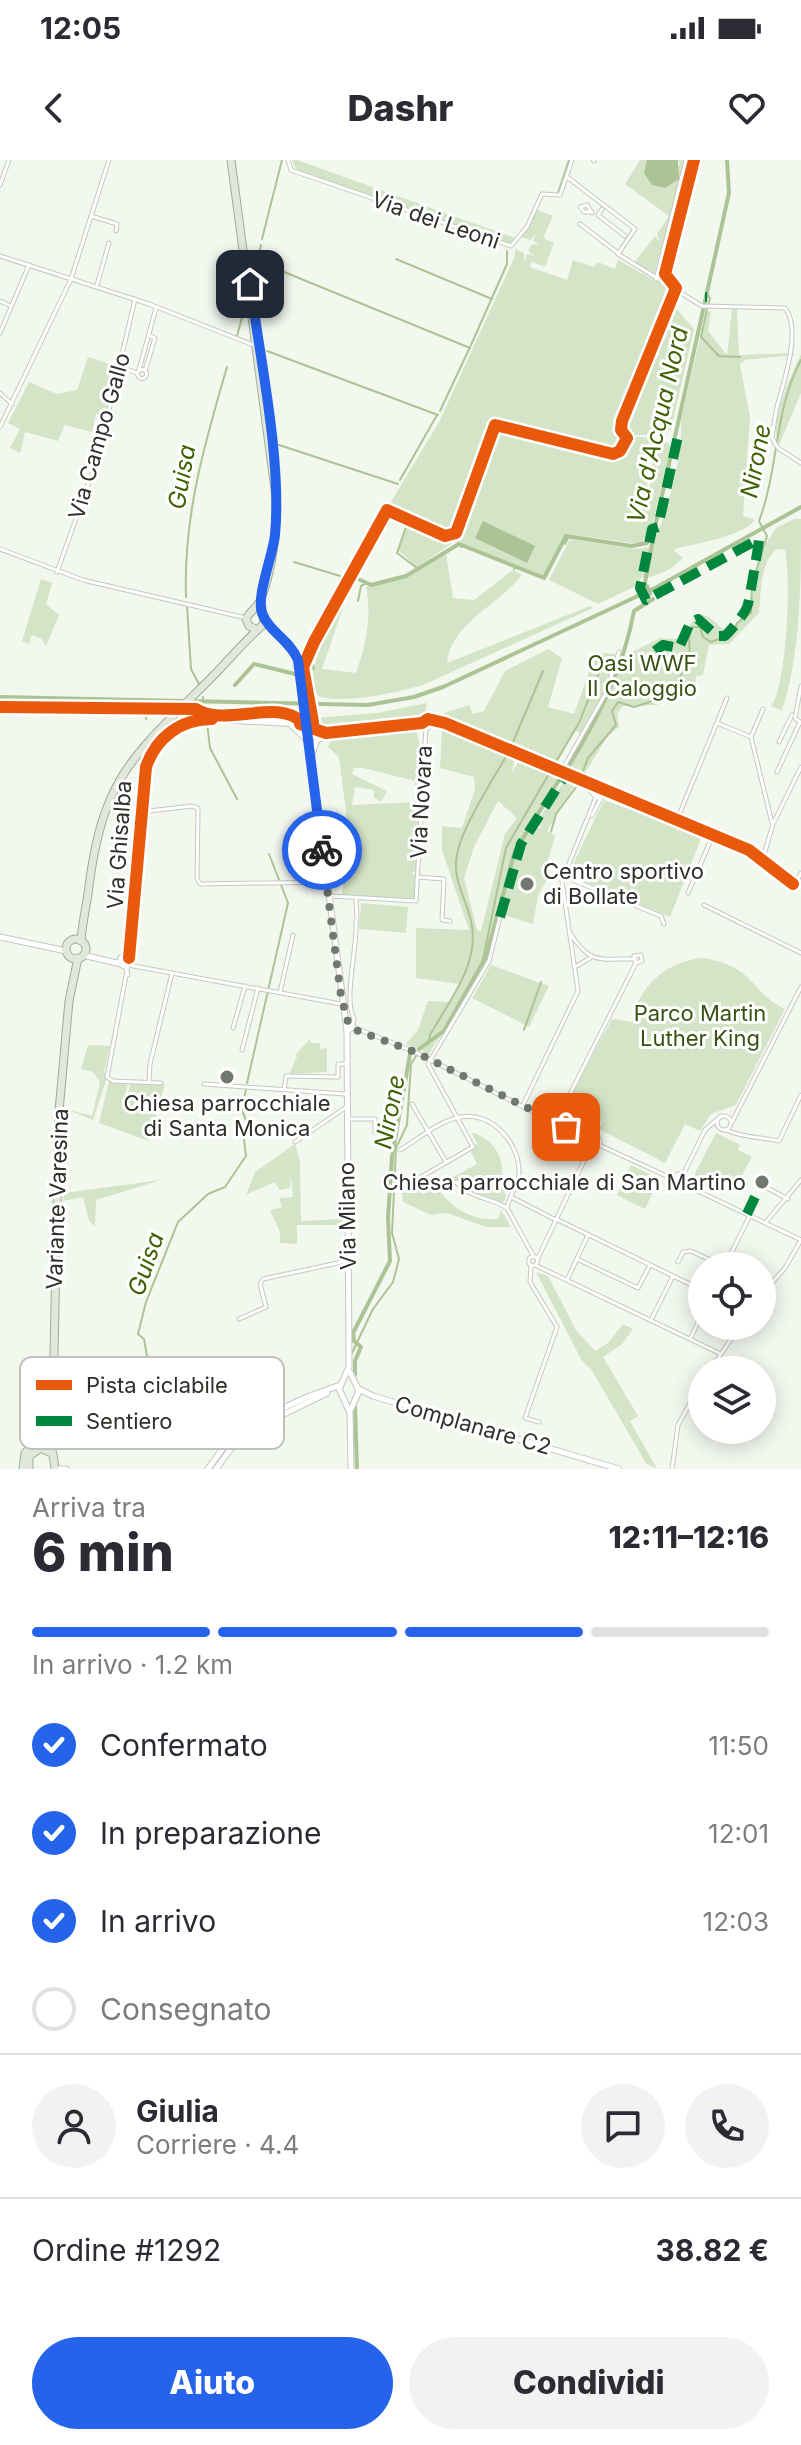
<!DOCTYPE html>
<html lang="it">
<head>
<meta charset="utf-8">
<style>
  body { margin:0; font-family:Inter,sans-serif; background:#f2f2f3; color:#2b2b33; height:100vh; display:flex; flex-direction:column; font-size:30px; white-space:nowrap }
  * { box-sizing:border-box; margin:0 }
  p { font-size:26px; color:#7c7c81 }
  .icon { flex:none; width:44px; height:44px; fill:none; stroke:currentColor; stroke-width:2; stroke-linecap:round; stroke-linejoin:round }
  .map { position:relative; height:1309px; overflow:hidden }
  .panel { display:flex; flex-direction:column; background:#fff; flex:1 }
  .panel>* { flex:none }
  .buttons { position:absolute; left:688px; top:1092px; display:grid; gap:16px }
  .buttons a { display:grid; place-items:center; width:88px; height:88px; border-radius:50%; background:#fff; box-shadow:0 4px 20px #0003; font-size:40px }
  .pin { position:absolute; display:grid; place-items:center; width:68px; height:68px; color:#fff; margin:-34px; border-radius:16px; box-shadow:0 4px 12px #0006 }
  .courier { position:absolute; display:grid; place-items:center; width:80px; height:80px; margin:-40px; border:6px solid #2563eb; border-radius:50%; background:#fff; color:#222; box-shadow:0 2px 10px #0007 }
  .head em { font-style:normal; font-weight:800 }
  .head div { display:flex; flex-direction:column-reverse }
  .head { display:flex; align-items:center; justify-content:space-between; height:136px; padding:0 32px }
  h1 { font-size:52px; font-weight:800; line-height:60px }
  .bar { display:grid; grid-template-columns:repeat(4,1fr); gap:12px 8px; align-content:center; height:96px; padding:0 32px }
  .bar i { height:10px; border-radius:6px; background:#e1e1e2 }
  .bar .selected { background:#2563eb }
  .bar p { grid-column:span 4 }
  .line { display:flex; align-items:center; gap:20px; padding:0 32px; border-top:2px solid #e1e1e2 }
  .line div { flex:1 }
  .round { display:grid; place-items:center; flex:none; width:84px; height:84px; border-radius:42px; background:#f2f2f3 }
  ol { padding:0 32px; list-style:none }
  li { display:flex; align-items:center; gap:24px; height:88px }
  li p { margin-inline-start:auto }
  li .icon { padding:8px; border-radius:50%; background:#2563eb; color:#fff; stroke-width:4 }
  li:last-child { color:#7c7c81 }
  li i { width:44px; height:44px; border:4px solid #e1e1e2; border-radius:50% }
  .cta { display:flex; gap:16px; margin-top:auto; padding:16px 32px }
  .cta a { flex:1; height:92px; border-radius:48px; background:#2563eb; color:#fff; font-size:32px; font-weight:800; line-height:92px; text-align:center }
  .cta a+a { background:#f2f2f3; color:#2b2b33 }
  .status { display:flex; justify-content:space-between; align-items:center; height:56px; padding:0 40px; background:#fff; direction:ltr }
  .status svg { height:22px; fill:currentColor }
  header { display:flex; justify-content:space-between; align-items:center; height:104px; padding:0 32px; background:#fff; font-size:36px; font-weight:800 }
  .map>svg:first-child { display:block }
</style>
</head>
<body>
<div class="status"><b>12:05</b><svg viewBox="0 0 49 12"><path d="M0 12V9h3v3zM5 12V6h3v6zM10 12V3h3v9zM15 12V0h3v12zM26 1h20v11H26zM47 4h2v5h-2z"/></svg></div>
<header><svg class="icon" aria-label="back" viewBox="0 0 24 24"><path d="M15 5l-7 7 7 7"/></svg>Dashr<svg class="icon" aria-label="heart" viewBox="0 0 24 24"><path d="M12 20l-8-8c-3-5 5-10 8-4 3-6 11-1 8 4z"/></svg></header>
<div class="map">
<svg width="801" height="1309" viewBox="0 0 801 1309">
  <rect width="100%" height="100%" fill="#f3f8ef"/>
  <!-- green -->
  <g fill="#d4e4c6" fill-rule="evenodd">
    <polygon points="292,0 297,0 515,78 511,85 296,10"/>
    <polygon points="640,0 647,0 652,25 665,28 680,4 678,0 685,0 654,115 633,104 655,76 660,83 657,74 669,56 625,24"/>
    <polygon points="537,50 553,56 543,78 554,83 545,107 532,102 530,107 567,120 573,100 594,107 598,102 615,109 618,100 677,133 675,147 694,169 671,269 664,275 624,275 620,288 625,287 630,276 652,278 647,324 650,328 654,282 663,279 671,286 653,363 641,384 565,374 545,417 454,382 417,407 398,390 408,363 389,350 391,342 440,260 515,96 515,89 524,93 524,101 527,94 535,96 528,91 532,84 540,85 533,81 536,73 531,80 520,77"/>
    <path d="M732 149H737L739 195 793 193 795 195 745 200 740 204 750 257 743 356 755 360C743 376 696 384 677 388L674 391 683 398C673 409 657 417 641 418L638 425 598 444 549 420 570 379 637 389 651 387C655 373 662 366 665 352 674 323 683 288 681 260L706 152 711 151 708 171 727 195Z"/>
    <path d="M801 194V233L779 285C768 263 791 216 801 194Z"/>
    <polygon points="88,197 116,206 105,256 96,254 92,272 65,265 58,281 25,272 20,293 10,288 20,269 8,263 29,222 57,234 77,230"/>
    <path d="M794 359H801C801 424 801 492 782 551L771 546C787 527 791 417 785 390L777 389C760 402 761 433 759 453L729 484 709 485 703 515 696 516 695 527 685 524 657 545 623 546 617 553 619 567 607 577 582 618 564 610 595 559 620 498 660 478 678 479 699 454 709 457 729 474 749 446 762 383 767 382 776 368Z"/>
    <path d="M446 393 453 438 474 440 513 410 522 415C499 445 451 463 447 503L590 446 593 448 423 525C403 531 328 549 313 532 306 523 303 507 302 496L337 434 341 436 319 474 308 506 314 507 324 476 350 427 322 509 356 513C366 485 372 458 366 427L407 417Z"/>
    <polygon points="41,419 52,423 46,444 59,455 46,486 42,479 32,475 29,484 22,481"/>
    <polygon points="548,489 562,498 548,547 574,554 593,501 601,493 617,494 606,531 583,575 575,570 556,605 444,560 444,553 469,545 473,554 484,551 505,511"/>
    <path d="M427 543 425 556C397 566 350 572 321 566L315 558 377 553Z"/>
    <path d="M442 568 515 600 511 614 519 601 562 619 532 667 542 668 536 663 565 620 575 625 547 671 555 676 548 700 550 713 538 736 533 764 501 754 487 798 429 894 406 884 418 870 428 841 450 842 459 824 416 818V768L469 770 442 690V666L462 668 475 629 474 617 440 608ZM498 641 517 658 505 674 481 771 477 770 464 718 474 687Z"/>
    <path d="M415 569C427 588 417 683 416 710L411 714 416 715 414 739 341 735C347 721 339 702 343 685L350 683 339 597 328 587 331 580 340 578ZM363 608 415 621V642L352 645 355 627 374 630V637L381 642 387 631 352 614 354 608Z"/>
    <polygon points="604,640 702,676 670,757 568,715"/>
    <polygon points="361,743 408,747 406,773 359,769"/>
    <path d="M703 798C757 807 748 831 785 849L736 945 711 954 700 971 685 964 665 1003 599 969 605 955 595 972 564 949 612 859 632 862C638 826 667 801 703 798Z"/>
    <polygon points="491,805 549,826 529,867 472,838"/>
    <polygon points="310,879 311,883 320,883 320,889 327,888 327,912 289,914 297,897 295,895"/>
    <polygon points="88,885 110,886 104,912 107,918 93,960 65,949 92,956 100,922 93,912 81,909"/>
    <polygon points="109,921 128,923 122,950 131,923 165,924 149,981 99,963"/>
    <path d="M471 972C496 980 507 1000 500 1025L506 1035 505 1040 501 1043C486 1033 470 1035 456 1021L440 1032C455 1050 474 1061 498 1059L501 1050 511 1067H486L447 1053 431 1055 403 1042 402 1033 417 1025 422 1034 477 1004 471 992 477 983Z"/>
    <polygon points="716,973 740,985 738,990 752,997 737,1024 723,1017 716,1031 692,1019"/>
    <polygon points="295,984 300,1002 301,1061 343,1059 342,1065 297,1065 297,1084 280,1083 280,1072 270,1050 282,1047 279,1038 293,1037 291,1016 290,1028 280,1030 274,1022 246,1035 255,1012"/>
    <polygon points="631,1005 659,1019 645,1049 617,1035"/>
    <polygon points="161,1020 96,1040 95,1066 89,1061 83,1037 63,1041 64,1033"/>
    <polygon points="536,1112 548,1116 576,1170 595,1191 608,1183 623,1164 633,1169 622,1184 603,1197 638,1256 630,1261 657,1309 646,1303 591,1209 582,1201"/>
  </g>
  <!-- water -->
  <g fill="#acc395">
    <polygon points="647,0 678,0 679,19 665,28 652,25 644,13"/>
    <polygon points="483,361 535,386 527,403 475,378"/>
  </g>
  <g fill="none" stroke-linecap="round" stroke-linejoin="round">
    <!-- stream -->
    <g stroke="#acc395" stroke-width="2">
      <polyline points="558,33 569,0"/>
      <polyline points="262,79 282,0"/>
      <polyline points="396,99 492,139"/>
      <polyline points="267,105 470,188"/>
      <polyline points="254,113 261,85"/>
      <polyline points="707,134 710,138 708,146"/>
      <polyline points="707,149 701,177 719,196 740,197"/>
      <polyline points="237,176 246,142"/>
      <polyline points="471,185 507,104 507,91"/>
      <polyline points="267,191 438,255"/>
      <polyline points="440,251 470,187"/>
      <polyline points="279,285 398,324"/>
      <polyline points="400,320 437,255"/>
      <polyline points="393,346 392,350 398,354"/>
      <polyline points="397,357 407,364 397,393 417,408"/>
      <polyline points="565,384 569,376"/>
      <polyline points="461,387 462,385"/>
      <polyline points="294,402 347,418"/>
      <polyline points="514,409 515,407"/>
      <polyline points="351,419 351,420"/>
      <path d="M186 437C183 357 205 282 227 207"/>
      <polyline points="358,441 361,426 367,423"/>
      <polyline points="187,446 191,509 200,526"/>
      <polyline points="312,501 314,509"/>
      <polyline points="203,548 203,537"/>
      <polyline points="205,552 207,554"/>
      <polyline points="146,559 146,553"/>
      <polyline points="207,562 210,588 237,639"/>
      <polyline points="511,587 543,511"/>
      <polyline points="554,605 579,563 601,508"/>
      <path d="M581 616 588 598 616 565 612 551 618 542 634 547 650 542 677 521 690 500 689 478 692 467H700L703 477 711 482 733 474 737 463 751 453 752 424 767 376 759 361C779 308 774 250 801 200"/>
      <polyline points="551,672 556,654 577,626"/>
      <polyline points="482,804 506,688 550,612"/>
      <polyline points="524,870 541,822"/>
      <path d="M428 884 430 875C449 841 481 803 471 761 466 738 452 720 457 695 461 669 493 619 507 595"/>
      <polyline points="247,923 288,743 269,694"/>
      <polyline points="352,1193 373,1149 393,1122 399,1099 392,1073 396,988 407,965 411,904 416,896"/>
      <polyline points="226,1268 188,1258 175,1246 161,1243 153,1229 144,1179 138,1174 146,1142 178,1062 208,1034 225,1027 246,996 243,971 247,962 242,951 246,929"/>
      <polyline points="235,1275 279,1254"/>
      <polyline points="212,1309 217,1300"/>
    </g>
    <!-- canal -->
    <g stroke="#acc395" stroke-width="4">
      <polyline points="645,423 655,367"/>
      <polyline points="647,426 650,434"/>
      <polyline points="304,513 309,511 320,475 354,417 371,425 406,416 459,384 544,418 566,376 632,386 647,383 651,368 655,367 729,33 727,0"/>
      <polyline points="235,525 254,504 295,514"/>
      <polyline points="0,537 368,545 414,537 443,527 655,428 801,347"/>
      <polyline points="0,550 173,553"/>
      <path d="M566 610C598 559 623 510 634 451L653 439"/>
      <polyline points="419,889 444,871 486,797 515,691 561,617"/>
      <polyline points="355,1215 355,1201 361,1187 354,1181 353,1173 390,1101 388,1058 392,997 410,894"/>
      <polyline points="355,1247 357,1309"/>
    </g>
    <!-- minor casing -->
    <g stroke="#c4c8c1" stroke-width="5">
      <g id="minor">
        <polyline points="288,0 291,10 511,86 527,67 542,34 560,35 572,0"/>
        <polyline points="593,0 594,1"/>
        <path d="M567 17 635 69 618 94 702 146 785 148C801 167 786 215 779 240 775 252 774 265 772 278L778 288 801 303"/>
        <polyline points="0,25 9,0"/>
        <polyline points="602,49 598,55 625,76"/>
        <polyline points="592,52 584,52 580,47 587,45 592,53"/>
        <polyline points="91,56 117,64 116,71"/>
        <polyline points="580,64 618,93"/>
        <polyline points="0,96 149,144 256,186"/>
        <polyline points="656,119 686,0"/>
        <polyline points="97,125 109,83"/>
        <polyline points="0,141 11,146"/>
        <polyline points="0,173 29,105"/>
        <polyline points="120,207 137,213"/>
        <circle cx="142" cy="214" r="4.5"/>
        <polyline points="139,210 156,148"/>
        <polyline points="145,211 155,178 150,176"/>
        <polyline points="0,233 12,244"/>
        <polyline points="0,267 71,119 109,0"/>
        <polyline points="0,389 83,420 246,458"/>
        <polyline points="57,412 98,297 135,139"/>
        <polyline points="801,526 795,558 801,563"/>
        <polyline points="717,563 751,577"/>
        <polyline points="751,577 772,663"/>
        <polyline points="751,577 763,549"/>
        <polyline points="779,582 792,555"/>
        <polyline points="562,610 606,533 619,492"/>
        <polyline points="777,612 800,562"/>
        <polyline points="140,652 192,646 198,648 197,718 200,724 326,722"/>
        <polyline points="592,656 601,638"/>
        <polyline points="677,660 727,538"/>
        <polyline points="763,698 773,664 801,607"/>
        <polyline points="563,716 661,756 664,764"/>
        <polyline points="417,717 444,719 442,760 450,761"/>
        <polyline points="795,725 801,713"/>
        <polyline points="688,733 713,675"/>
        <polyline points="331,736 416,741 426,567"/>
        <polyline points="356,739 357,760"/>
        <polyline points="704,745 801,793"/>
        <path d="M570 773C591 806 600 798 634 799"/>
        <polyline points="128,805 341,844"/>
        <polyline points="128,805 107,917 113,921 161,923"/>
        <polyline points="125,806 128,815"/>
        <polyline points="577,806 590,798"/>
        <polyline points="280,832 293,775"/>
        <path d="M353 864 354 858C343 841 358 785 356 761"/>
        <polyline points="353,867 415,892 590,981"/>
        <polyline points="233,868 245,826"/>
        <polyline points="242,890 258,828"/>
        <polyline points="149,922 150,904 172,813"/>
        <polyline points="204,924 345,934"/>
        <polyline points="284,929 286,916 338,917 338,904 344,904"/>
        <polyline points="412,944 446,1002"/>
        <polyline points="523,945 578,831 562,721 596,637"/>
        <circle cx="724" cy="963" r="7"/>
        <polyline points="349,959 375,959 375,972"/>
        <polyline points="732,962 801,827"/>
        <path d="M726 970C744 978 760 977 779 981L801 935"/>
        <circle cx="595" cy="982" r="5"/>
        <polyline points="596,977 590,968 564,955 562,950 636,803 634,796 641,795 642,801 636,803"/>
        <polyline points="295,982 345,948"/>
        <polyline points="599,985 675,1020"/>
        <path d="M400 990C417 980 439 961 460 957 492 951 520 983 519 1014 518 1027 509 1036 507 1048L534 1097"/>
        <circle cx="680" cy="1018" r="4.5"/>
        <polyline points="683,1015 705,970 721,956"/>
        <path d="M456 1022C471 1039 490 1037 507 1048"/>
        <polyline points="681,1023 801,1080"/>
        <polyline points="400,1029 473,987 428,904 489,801 500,757"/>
        <polyline points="769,1029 788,1039"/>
        <polyline points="513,1038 556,1060"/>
        <polyline points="556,1059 702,1130"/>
        <polyline points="766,1062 801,1020"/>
        <circle cx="533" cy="1101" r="4.5"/>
        <polyline points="577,1099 638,1128 650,1105"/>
        <polyline points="537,1100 591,986"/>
        <polyline points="678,1102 683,1092 691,1091 723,1106"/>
        <polyline points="535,1105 721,1194"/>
        <polyline points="725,1106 750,1055"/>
        <polyline points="531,1107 530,1122 557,1167 525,1258 539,1262"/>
        <polyline points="568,1118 588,1075"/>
        <polyline points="762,1134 785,1108 801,1080"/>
        <polyline points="652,1158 673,1116"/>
        <polyline points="239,1159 266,1147 260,1124 263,1119 347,1101"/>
        <polyline points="691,1177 702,1154"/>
        <polyline points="710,1210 740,1166"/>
        <polyline points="212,1215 215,1256 251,1263"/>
        <polyline points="672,1309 678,1265 702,1222"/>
      </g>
    </g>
    <!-- tertiary casing -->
    <g stroke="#c4c8c1" stroke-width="7">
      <g id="tertiary">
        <polyline points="265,461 289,483 299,505 347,871 349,1207 339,1229 350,1253 351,1309"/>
        <polyline points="422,563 428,567 431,560"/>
        <polyline points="291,565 307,580"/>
        <polyline points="312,594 317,580 331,575"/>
        <polyline points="586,625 597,637 602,636 604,630"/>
        <polyline points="0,777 66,791"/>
        <polyline points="83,795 121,804"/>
        <circle cx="125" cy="801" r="5"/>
        <polyline points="129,798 142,620 151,595 168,574 186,563 208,559 299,564 326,573 422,563 428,559 445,563 749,690 793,724"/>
        <polyline points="347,871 353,867 347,860"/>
        <polyline points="350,1212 359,1231 351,1249"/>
        <polyline points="359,1229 373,1236 619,1309"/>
        <polyline points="56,1309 66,1309"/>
        <polyline points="208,1309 236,1270 307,1237 340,1225"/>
        <polyline points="216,1309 241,1275 327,1233"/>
      </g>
    </g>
    <!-- primary casing -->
    <g stroke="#a1ab95" stroke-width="9">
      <g id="primary">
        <path d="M231 0 276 337C277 370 273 407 261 439 257 448 250 451 246 459L249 466 255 469"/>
        <circle cx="76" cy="789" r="10"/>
        <path d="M81 781C82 763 87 744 89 726 103 619 131 598 204 525 225 505 243 482 264 464L261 441"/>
        <polyline points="52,1292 59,951 69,841 78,798"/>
        <polyline points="23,1309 25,1293 51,1266"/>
        <polyline points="29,1309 29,1296 41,1288 53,1294 55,1309"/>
      </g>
    </g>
    <!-- minor -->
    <use href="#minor" stroke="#fdfefd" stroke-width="3"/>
    <!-- tertiary -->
    <use href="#tertiary" stroke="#fdfefd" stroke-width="5"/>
    <!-- primary -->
    <use href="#primary" stroke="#e2e7db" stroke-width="7"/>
    <!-- quiet -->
    <g stroke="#00873e" stroke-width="10" stroke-dasharray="20 10" stroke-linecap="butt">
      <polyline points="705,137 707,137"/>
      <path d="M655 491 663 485 679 488 690 463 698 459 717 476H725C732 469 746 453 748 444 750 436 759 383 759 379L646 440 640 428 652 369 658 367 678 276 674 274"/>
      <polyline points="500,757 521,684 566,614"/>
      <polyline points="747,1054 755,1037"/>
    </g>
    <!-- cycleway casing -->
    <g stroke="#fff" stroke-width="17">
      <g id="cycleway">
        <path d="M0 547 196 549C227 568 277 537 303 563L313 562 303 507 314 482 387 350 445 376 456 373 495 265 613 294 620 291 627 278 621 270 622 261 676 128 665 114 694 0"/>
        <polyline points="300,564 326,573 422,563 428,559 445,563 749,690 793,724"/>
        <path d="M129 798 146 607C156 578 180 559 212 559"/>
      </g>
    </g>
    <!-- cycleway -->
    <use href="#cycleway" stroke="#e8590c" stroke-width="12"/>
  </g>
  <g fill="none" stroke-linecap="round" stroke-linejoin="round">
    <!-- done -->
    <polyline stroke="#72776f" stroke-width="8" stroke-dasharray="0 14.4" points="322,690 341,836 348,862 358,871 415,892 566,967"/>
    <!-- route -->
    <path stroke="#2563eb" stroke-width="10" d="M250 124C260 198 282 301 275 375 273 395 256 436 262 453 269 472 290 480 298 500L322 690"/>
  </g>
  <!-- markers -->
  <g fill="#72776f" stroke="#fff" stroke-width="3">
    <circle cx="527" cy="724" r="8"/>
    <circle cx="227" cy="917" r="8"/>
    <circle cx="762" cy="1022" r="8"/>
  </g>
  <g text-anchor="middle" stroke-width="6" stroke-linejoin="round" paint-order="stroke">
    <!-- street labels -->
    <g font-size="22" fill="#2d312a" stroke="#fff">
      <text transform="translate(436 60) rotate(19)" y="8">Via dei Leoni</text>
      <text transform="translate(99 276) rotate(-74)" y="8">Via Campo Gallo</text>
      <text transform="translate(421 642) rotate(-87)" y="8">Via Novara</text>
      <text transform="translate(119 685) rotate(-86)" y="8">Via Ghisalba</text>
      <text transform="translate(57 1039) rotate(-88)" y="8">Variante Varesina</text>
      <text transform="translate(347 1056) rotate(-91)" y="8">Via Milano</text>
      <text transform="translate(473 1265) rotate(16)" y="8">Complanare C2</text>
    </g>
    <!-- park labels -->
    <g font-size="22" fill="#375211" stroke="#fff">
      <text x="642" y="511">Oasi WWF<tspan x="642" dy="25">Il Caloggio</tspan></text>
      <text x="700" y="861">Parco Martin<tspan x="700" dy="25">Luther King</tspan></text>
    </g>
    <!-- poi labels -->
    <g font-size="22" fill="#2d312a" stroke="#fff" text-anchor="start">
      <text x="543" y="719">Centro sportivo<tspan x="543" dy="25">di Bollate</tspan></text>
      <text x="227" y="951" text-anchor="middle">Chiesa parrocchiale<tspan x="227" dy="25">di Santa Monica</tspan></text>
      <text x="746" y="1030" text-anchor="end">Chiesa parrocchiale di San Martino</text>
    </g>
    <!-- water labels -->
    <g font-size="24" font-style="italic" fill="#3e6201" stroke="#fff">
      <text transform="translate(658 265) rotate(-77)" y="8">Via d'Acqua Nord</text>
      <text transform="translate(756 301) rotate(-79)" y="8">Nirone</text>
      <text transform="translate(182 317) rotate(-80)" y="8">Guisa</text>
      <text transform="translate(390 952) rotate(-79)" y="8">Nirone</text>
      <text transform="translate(146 1104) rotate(-71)" y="8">Guisa</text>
    </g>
  </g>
  <!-- legend -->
  <rect x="20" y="1197" width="264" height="92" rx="12" fill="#fff" stroke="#c0c1bf" stroke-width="2"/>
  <rect x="36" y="1220" width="36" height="10" fill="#e8590c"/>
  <rect x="36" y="1256" width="36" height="10" fill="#00873e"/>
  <g font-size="22" fill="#2d312a">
    <text x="86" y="1233">Pista ciclabile</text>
    <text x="86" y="1269">Sentiero</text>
  </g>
</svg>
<div class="buttons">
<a><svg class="icon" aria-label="locate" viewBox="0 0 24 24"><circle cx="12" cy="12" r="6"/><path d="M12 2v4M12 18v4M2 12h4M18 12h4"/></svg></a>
<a><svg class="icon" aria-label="layers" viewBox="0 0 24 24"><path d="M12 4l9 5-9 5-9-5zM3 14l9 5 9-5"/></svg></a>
</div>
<div class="pin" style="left:566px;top:967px;background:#ea580c"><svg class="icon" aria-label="bag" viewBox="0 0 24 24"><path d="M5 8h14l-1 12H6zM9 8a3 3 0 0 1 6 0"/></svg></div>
<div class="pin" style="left:250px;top:124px;background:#1f2937"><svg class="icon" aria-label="home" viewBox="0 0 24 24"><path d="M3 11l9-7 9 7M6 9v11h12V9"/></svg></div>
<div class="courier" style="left:322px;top:690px"><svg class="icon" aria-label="bike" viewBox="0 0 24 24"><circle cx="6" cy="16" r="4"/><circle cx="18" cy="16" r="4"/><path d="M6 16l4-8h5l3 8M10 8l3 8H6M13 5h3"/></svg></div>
</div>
<section class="panel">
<div class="head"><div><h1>6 min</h1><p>Arriva tra</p></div><em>12:11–12:16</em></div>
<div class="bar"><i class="selected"></i><i class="selected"></i><i class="selected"></i><i></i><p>In arrivo · 1.2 km</p></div>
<ol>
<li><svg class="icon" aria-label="check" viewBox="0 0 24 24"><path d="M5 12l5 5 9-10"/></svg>Confermato<p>11:50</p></li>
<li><svg class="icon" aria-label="check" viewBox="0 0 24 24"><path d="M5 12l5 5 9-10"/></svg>In preparazione<p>12:01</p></li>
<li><svg class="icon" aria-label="check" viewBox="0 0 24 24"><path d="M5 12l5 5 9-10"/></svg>In arrivo<p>12:03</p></li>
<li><i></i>Consegnato</li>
</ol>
<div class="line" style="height:144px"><a class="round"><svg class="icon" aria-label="person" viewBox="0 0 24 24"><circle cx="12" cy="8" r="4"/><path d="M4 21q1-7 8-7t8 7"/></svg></a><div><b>Giulia</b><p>Corriere · 4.4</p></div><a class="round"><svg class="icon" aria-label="chat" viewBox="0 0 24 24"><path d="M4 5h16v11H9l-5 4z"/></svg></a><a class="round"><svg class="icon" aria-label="phone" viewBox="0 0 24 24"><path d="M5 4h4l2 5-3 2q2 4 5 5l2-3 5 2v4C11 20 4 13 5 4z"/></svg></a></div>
<div class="line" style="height:104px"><div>Ordine #1292</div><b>38.82 €</b></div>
<div class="cta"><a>Aiuto</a><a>Condividi</a></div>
</section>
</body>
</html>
